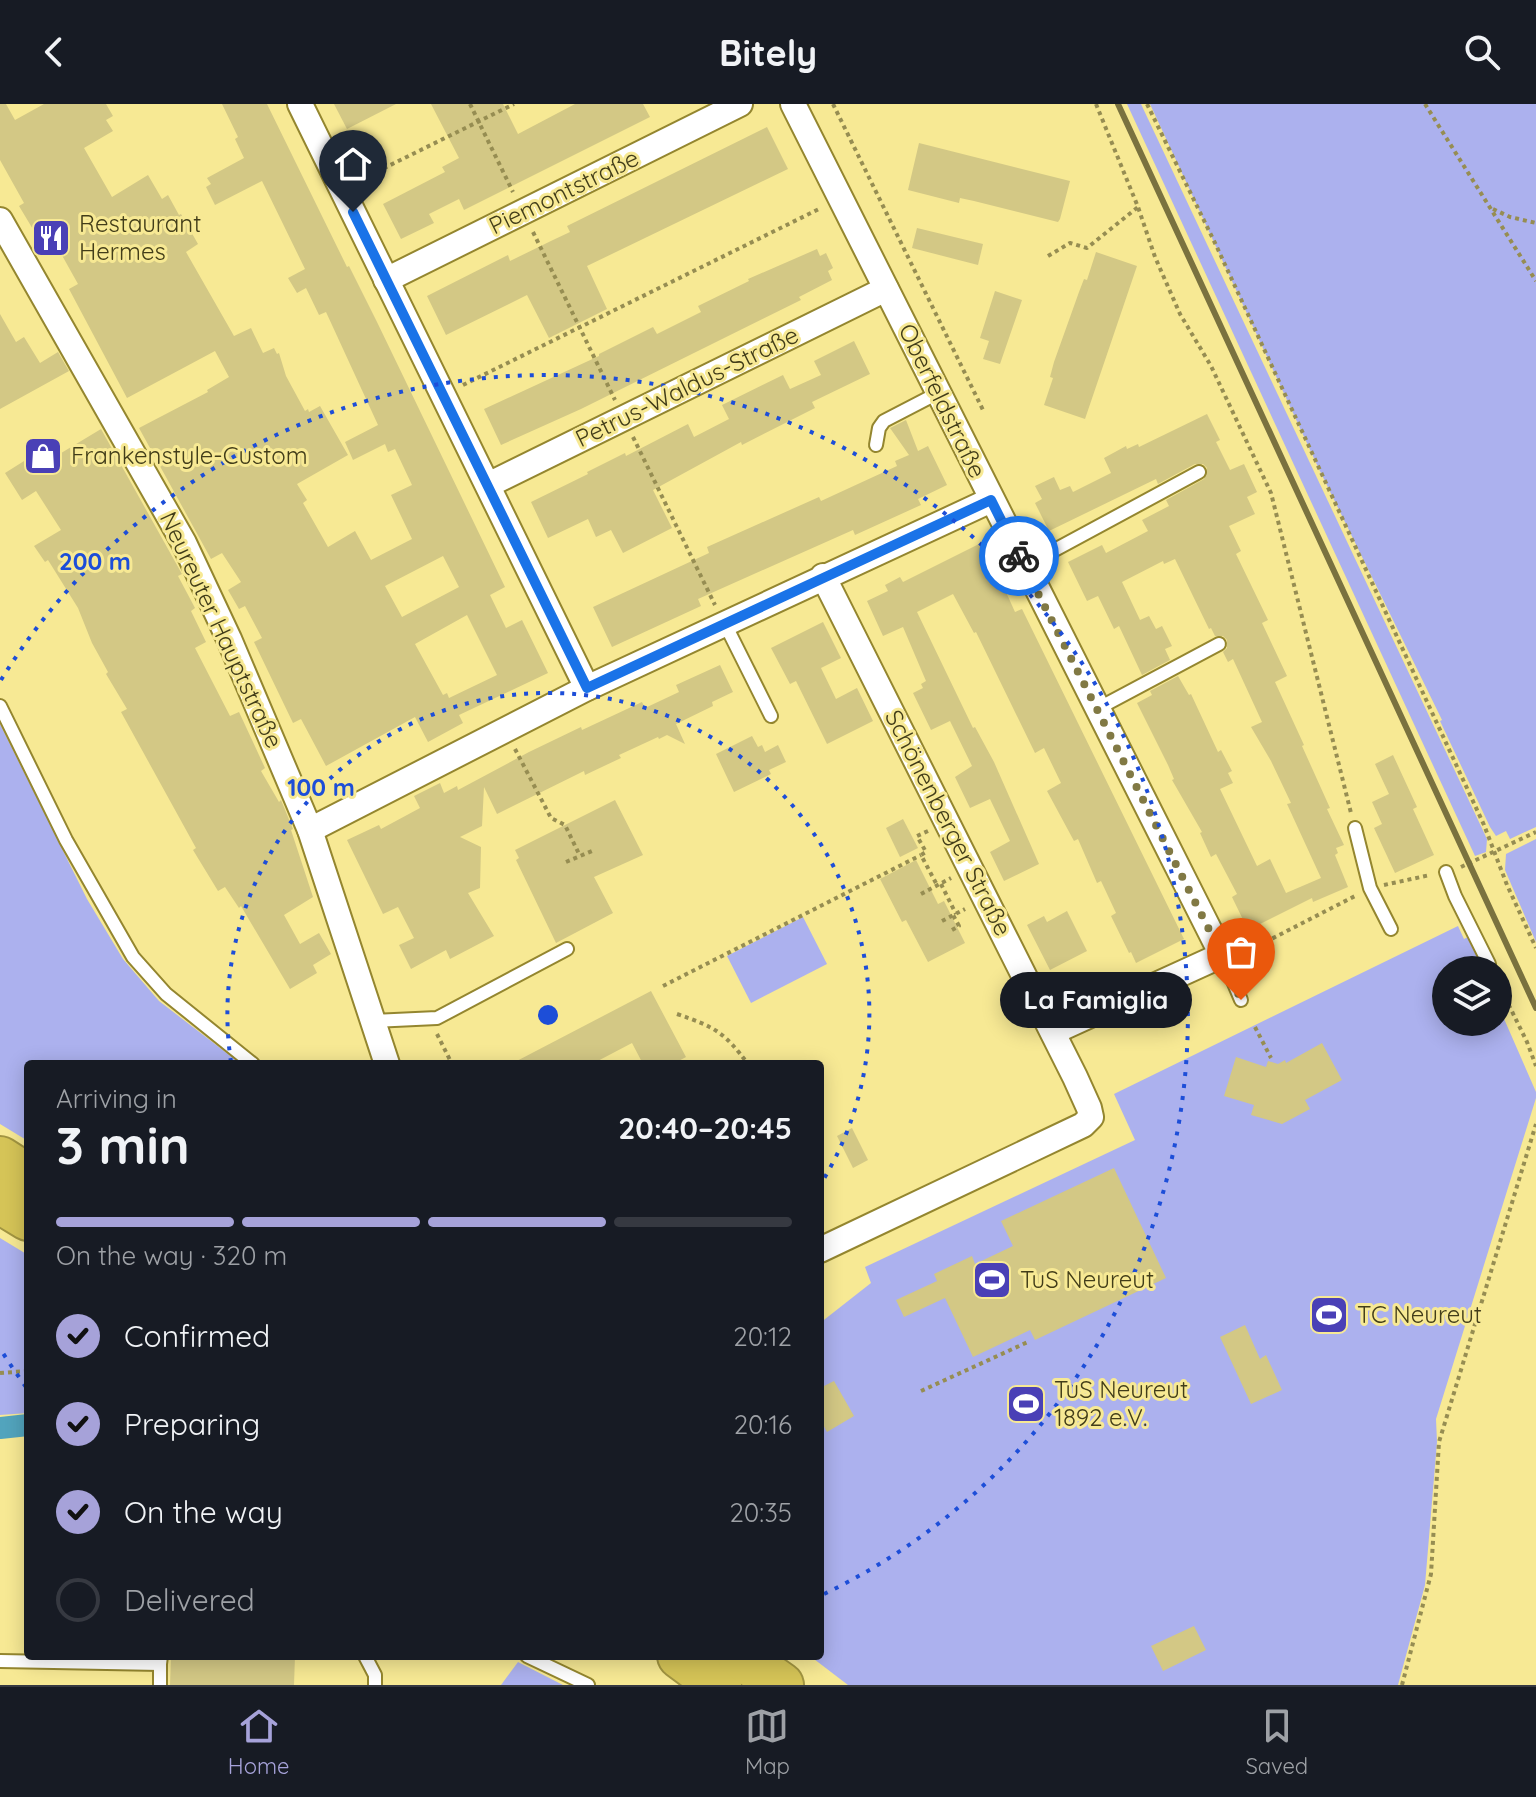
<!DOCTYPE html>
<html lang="en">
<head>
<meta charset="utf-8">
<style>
  body { margin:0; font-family:Quicksand,sans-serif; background:#20242c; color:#f1f3f6; height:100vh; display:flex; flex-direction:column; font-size:30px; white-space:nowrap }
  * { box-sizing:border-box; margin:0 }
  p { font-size:26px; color:#9ea1a6 }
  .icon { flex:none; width:44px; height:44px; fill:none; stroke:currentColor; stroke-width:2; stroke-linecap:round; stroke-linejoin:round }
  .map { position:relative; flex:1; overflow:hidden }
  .side { position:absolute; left:24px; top:956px; width:800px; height:600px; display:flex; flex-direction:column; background:#171b24; border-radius:8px; box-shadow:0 4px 20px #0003 }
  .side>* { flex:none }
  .fabs { position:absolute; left:1432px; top:852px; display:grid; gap:16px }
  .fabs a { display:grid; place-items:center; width:80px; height:80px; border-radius:50%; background:#171b24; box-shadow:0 4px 20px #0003; font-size:40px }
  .pin { position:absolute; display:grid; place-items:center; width:68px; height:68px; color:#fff; margin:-82px -34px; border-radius:50% 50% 50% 0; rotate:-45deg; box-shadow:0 0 8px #0007 }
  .pin .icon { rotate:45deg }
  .courier { position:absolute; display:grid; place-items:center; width:80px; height:80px; margin:-40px; border:6px solid #1a73e8; border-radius:50%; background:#fff; color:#222; box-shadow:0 2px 10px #0007 }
  .bubble { position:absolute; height:56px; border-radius:28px; background:#171b24; box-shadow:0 4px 20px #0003; font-size:26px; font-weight:700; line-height:56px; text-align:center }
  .overview em { font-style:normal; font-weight:700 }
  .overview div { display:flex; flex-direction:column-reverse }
  .overview { display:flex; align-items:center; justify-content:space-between; height:136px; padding:0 32px }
  h1 { font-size:52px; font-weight:700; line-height:60px }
  .bar { display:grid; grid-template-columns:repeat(4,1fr); gap:12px 8px; align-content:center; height:96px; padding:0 32px }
  .bar i { height:10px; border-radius:6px; background:#363941 }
  .bar .active { background:#a6a2d9 }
  .bar p { grid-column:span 4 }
  ol { padding:0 32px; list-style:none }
  li { display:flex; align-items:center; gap:24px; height:88px }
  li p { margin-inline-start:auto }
  li .icon { padding:8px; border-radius:50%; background:#a6a2d9; color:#111; stroke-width:4 }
  li:last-child { color:#9ea1a6 }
  li i { width:44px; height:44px; border:4px solid #363941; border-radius:50% }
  header { display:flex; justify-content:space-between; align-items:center; height:104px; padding:0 32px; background:#171b24; font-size:36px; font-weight:700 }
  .dock { display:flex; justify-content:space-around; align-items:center; height:112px; border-top:2px solid #363941; background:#171b24; font-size:22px; color:#9ea1a6 }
  .dock a { display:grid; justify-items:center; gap:4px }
  .dock .active { color:#a6a2d9 }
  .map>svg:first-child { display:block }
</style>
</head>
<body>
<header><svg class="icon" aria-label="back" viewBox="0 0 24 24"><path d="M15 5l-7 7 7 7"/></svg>Bitely<svg class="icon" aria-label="search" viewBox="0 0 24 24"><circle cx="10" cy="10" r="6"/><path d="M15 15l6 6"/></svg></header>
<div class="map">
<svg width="1536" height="1581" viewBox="0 0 1536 1581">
  <rect width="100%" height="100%" fill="#f7e994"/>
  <!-- green -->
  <g fill="#acb1ee">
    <polygon points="1127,0 1141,0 1487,735 1486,748 1475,752"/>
    <polygon points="1150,0 1536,0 1536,723 1510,735 1506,727 1496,732 1490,723 1440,617 1442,616 1318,363"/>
    <polygon points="0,620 87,795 123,855 159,897 241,960 28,960 28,1037 0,1020"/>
    <polygon points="1536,735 1536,838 1505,766 1506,750"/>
    <polygon points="803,813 827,860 751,899 727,852"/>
    <polygon points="1458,822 1464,835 1468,833 1483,866 1446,866 1446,918 1498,918 1498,901 1536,988 1536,994 1436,1315 1437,1338 1425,1481 1398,1581 848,1581 810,1552 820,1552 820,1219 871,1179 865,1163 1135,1036 1114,990"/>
    <polygon points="0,1134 28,1151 28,1309 0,1311"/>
    <polygon points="518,1558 563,1581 501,1581"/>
  </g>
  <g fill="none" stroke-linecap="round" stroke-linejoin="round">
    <!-- canal -->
    <polyline stroke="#52a4bd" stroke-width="22" points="0,1324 28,1321"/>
  </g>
  <!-- building -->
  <g fill="#d3c885" fill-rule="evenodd">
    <path d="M0 0H6L15 16 44 0H106L113 12 106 16 113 27 84 44 112 93 148 71 162 95 168 91 179 111 181 110 198 140 186 148 234 232 251 224 263 249 274 244 277 250 279 249 286 272 305 307 308 305 309 308 320 302 348 351 297 380 307 396 303 399 328 443 355 427 371 456 412 435 391 391 412 381 395 345 388 348 385 340 353 356 345 338 378 321 326 208 319 211 306 184 297 189 288 174 305 165 262 77 215 101 206 83 211 80 207 74 244 54 235 35 238 33 222 0H267L347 163 349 162 377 218 505 483 490 491 506 524 522 516 548 569 459 611 463 619 428 638 415 613 326 662 301 615 293 619 254 538 262 534 245 502 239 505 228 486 241 478 222 449 211 455 139 324 208 288 207 286 229 273 215 247 127 294 69 185 78 180 59 146 49 152 19 102 24 99 0 56ZM443 452 459 483 402 513 385 482ZM467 511 497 571 449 594 447 589 443 591 415 540Z"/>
    <polygon points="334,0 396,0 347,25"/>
    <polygon points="431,0 503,0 518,30 575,0 643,0 650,13 464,106 459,95 429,110 434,119 401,135 383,100 445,68 442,63 459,54"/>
    <polygon points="767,23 788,65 587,162 607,205 549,234 527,191 446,231 427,192 508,151 510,157 553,136 570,128 567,122"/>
    <polygon points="919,39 1070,77 1060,115 1058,118 974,97 960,94 959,99 908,86"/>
    <polygon points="917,124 983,140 978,161 912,144"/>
    <polygon points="817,145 820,152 826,149 833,164 828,167 832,176 799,193 801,196 581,305 501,341 484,305 599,252 599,250 653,223 657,230 701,208 698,202 749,177 748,175"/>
    <polygon points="1096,148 1137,162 1085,315 1044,301 1053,274 1050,273 1054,258 1079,188 1084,175 1087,176"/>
    <polygon points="995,187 1022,196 1000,260 983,255 989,237 980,234"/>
    <polygon points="0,210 16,238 24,233 40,259 58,248 69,267 0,305"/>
    <polygon points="854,237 870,270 812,298 815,304 742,341 741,338 653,386 672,424 623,449 611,426 596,433 588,415 548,434 531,398 588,370 587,368 625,349 626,352 688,320 694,333 729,315 722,301 783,271 790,285 821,271 814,257"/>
    <polygon points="1207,310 1220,336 1216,338 1230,366 1244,360 1257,388 1247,393 1255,410 1229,422 1241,447 1236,450 1268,516 1262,519 1287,572 1275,578 1304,641 1302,642 1330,704 1327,705 1344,741 1336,744 1338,749 1335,751 1348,783 1313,798 1312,794 1248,826 1232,793 1237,790 1216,750 1211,753 1200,729 1202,728 1172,676 1174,675 1168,661 1137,599 1152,591 1150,587 1178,572 1189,591 1191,590 1218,648 1221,646 1232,667 1228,669 1233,679 1220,685 1257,762 1270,755 1286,789 1321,774 1287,700 1291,699 1271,657 1251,623 1262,618 1233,555 1228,558 1223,548 1227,544 1227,536 1223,532 1215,532 1211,524 1209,525 1175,455 1164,460 1163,457 1122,478 1140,516 1149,512 1156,525 1162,522 1172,542 1165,545 1170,556 1142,571 1119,522 1114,525 1098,492 1087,497 1068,458 1102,441 1106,449 1148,427 1142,416 1169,402 1166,396 1204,375 1207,364 1203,360 1195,360 1158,380 1156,375 1049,427 1035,399 1042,395 1035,382 1054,373 1060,386 1070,382 1073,388 1111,369 1104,354 1126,342 1127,345 1138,340 1139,343"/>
    <polygon points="906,316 918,347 928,342 947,381 918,395 921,401 855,431 853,426 698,495 701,502 612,543 593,503 709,449 707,443 819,393 821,397 897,362 895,357 909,351 890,324"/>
    <polygon points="101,325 182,470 178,472 195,504 191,507 206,538 195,544 230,612 239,608 265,664 261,667 279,698 281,696 293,725 291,726 313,793 284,811 300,840 319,829 331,850 313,861 317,869 290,885 241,802 239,804 225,783 218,787 193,746 196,744 121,608 127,605 106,570 108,568 92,539 78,504 48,456 45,458 34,442 61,426 36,387 22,396 5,369 32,352 38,363"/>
    <polygon points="987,436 1005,474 1001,477 1015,508 1022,505 1184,835 1136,859 1131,848 1129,849 1111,812 1116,809 1101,777 1097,779 1078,735 1074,737 1047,687 1061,679 1044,644 1035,649 976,528 974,529 953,490 917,508 973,624 975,623 994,658 1039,760 1004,777 990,748 1010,737 990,695 970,704 955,673 972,662 950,617 931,626 913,589 923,584 921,580 926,577 903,523 883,532 867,497 888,487 885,481 900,473 903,478"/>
    <polygon points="823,518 841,554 821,564 836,595 857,584 873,617 827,640 796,577 790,580 771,544"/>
    <polygon points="720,561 733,588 712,598 713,602 676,620 685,640 667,631 659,635 658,633 619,651 621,654 585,671 584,667 497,710 484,683 482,722 460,733 481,743 480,784 468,789 494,832 450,855 446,846 411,865 399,841 414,834 398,803 383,810 347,736 379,721 381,725 420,704 414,692 440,679 444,689 457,682 458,686 529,648 581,623 582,626 642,598 645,604 679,588 676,581"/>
    <polygon points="752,632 758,643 762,641 765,648 778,641 786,658 769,666 771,670 734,688 716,650"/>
    <polygon points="1393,651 1417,703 1413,705 1434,751 1395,769 1374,724 1382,720 1372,698 1389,690 1375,660"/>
    <polygon points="615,696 643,751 594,773 613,809 556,839 516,756 519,754 515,746"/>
    <polygon points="903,715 918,744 900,753 886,724"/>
    <polygon points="916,756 938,800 944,797 965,839 928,858 906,816 902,818 880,775"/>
    <polygon points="1067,807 1087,847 1050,866 1027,821 1044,812 1047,818"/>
    <polygon points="651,887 686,953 673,960 643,960 632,939 592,960 511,960"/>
    <polygon points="1322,939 1342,976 1305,996 1310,1005 1282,1020 1251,1011 1254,1001 1224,992 1236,953 1266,963 1268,957 1278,960 1285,956 1286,959"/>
    <polygon points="852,1024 868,1056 853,1064 837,1032"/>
    <polygon points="1114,1064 1166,1174 1035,1236 1030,1226 973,1253 945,1194 904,1213 896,1196 937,1177 934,1170 972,1152 975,1160 1013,1142 1001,1117"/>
    <polygon points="1245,1221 1260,1255 1266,1251 1282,1286 1251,1300 1220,1233"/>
    <polygon points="834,1277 854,1312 827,1328 820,1315 820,1284"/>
    <polygon points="1194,1522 1206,1546 1163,1567 1151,1542"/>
    <polygon points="171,1552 295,1552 294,1581 170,1581"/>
  </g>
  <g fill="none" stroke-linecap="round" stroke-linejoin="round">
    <!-- lane casing -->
    <g stroke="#94862f" stroke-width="16">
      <g id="lane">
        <polyline points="876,341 879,324 884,317 938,289"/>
        <polyline points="1025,462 1199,368"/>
        <polyline points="725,520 771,612"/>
        <polyline points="0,602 66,736 133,853 166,890 253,960"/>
        <polyline points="1097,605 1219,540"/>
        <polyline points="1355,724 1370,784 1391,825"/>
        <polyline points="1446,768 1455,792 1489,860"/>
        <polyline points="1222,851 1241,896"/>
        <polyline points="373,917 437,914 567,845"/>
        <polyline points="365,1552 375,1571 375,1581"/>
        <polyline points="527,1552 588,1581"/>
        <polyline points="0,1557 160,1560 161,1552"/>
        <polyline points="160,1581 160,1560"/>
      </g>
    </g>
    <!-- street casing -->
    <g stroke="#94862f" stroke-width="28">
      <g id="street">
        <polyline points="300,0 587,584"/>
        <polyline points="793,0 1222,851 1053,928"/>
        <polyline points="0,116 184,439 229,535 310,726 387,960"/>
        <polyline points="386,176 740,0"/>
        <polyline points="488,381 886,185"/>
        <polyline points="310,726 587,584 991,396"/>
        <polyline points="820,1146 1083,1021 1091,1013 1089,1004 1075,973 823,472"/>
      </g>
    </g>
    <!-- highway casing -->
    <g stroke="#a29541" stroke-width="48">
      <g id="highway">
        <polyline points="0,1055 28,1073"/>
        <polyline points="0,1097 28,1114"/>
        <polyline points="680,1552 719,1581"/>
        <polyline points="740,1552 781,1581"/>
      </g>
    </g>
    <!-- path -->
    <g stroke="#968d52" stroke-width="4" stroke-dasharray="4 4" stroke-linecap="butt">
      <polyline points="470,0 513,88"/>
      <polyline points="833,0 983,306"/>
      <polyline points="1096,0 1138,103 1155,153 1180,210 1211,262 1271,389 1351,709"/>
      <polyline points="1147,0 1215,139 1484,721 1507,781 1536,844"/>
      <polyline points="1425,0 1536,177"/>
      <polyline points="362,75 514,0"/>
      <polyline points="1493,105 1510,113 1536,119"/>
      <polyline points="533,128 615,296"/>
      <polyline points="1048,152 1070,139 1087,144 1138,103"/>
      <polyline points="463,281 821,104"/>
      <polyline points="633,333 715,501"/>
      <polyline points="515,645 551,714 565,721 580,752"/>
      <polyline points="928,727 917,732 926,748 921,751 937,781"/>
      <polyline points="566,758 592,747"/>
      <polyline points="1461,763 1536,728"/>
      <polyline points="941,780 956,810"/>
      <polyline points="1384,781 1430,771"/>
      <polyline points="921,790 951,774"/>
      <polyline points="942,817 965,805"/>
      <polyline points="952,826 959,822 953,811"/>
      <polyline points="1244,849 1357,791"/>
      <polyline points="1498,879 1527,938 1536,962"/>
      <polyline points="663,882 921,751"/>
      <path d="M677 910C715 923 724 928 748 960"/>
      <polyline points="1255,923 1271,954"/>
      <polyline points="437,930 452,960"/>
      <polyline points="820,1065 820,1066"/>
      <polyline points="0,1269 28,1267"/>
      <polyline points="921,1287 1030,1237"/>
      <polyline points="1402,1581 1431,1470 1439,1338 1536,1020"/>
    </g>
    <!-- lane -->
    <use href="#lane" stroke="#fff" stroke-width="12"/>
    <!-- street -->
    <use href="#street" stroke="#fff" stroke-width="24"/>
    <!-- highway -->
    <use href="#highway" stroke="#d5c457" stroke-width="44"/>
    <!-- rail -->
    <polyline stroke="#7a723f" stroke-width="6" points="1118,0 1536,904"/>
  </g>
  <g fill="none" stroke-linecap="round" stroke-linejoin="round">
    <!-- done -->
    <polyline stroke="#817944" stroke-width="8" stroke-dasharray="0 14.4" points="1019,452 1222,851 1241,896"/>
    <!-- route -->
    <polyline stroke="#1a73e8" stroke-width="10" points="353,108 587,584 991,396 1019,452"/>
  </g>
  <!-- distance rings -->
  <g fill="none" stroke="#1d4ed8" stroke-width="4" stroke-dasharray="4 8">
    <path d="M231 958A321 321 0 1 1 820 1081"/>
    <path d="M26 1283A641 641 0 0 1 1 1246M1 576A641 641 0 1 1 824 1490"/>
  </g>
  <!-- icons -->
  <defs>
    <g id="restaurant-square" transform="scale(2)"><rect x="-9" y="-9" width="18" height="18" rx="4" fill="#4a40b6" stroke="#f7e994"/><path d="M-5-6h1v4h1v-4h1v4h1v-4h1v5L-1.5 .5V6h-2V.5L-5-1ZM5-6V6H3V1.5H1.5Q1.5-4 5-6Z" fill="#fff"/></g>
    <g id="shop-square" transform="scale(2)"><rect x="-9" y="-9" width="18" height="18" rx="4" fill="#4a40b6" stroke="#f7e994"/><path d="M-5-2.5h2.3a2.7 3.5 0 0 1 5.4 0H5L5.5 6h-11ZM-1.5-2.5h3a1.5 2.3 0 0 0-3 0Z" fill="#fff"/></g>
    <g id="stadium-square" transform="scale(2)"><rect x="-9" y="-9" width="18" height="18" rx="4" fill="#4a40b6" stroke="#f7e994"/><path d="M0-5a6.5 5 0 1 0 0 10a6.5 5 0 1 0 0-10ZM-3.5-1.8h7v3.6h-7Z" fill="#fff"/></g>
  </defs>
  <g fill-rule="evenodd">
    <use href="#restaurant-square" x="51" y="134"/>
    <use href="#shop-square" x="43" y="352"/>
    <use href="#stadium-square" x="992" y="1176"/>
    <use href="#stadium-square" x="1329" y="1211"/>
    <use href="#stadium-square" x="1026" y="1300"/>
  </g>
  <g text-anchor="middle" stroke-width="6" stroke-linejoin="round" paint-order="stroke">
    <!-- street labels -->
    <g font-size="24" fill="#423d19" stroke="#f7e994">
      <text transform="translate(564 88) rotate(-26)" y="8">Piemontstraße</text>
      <text transform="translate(687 283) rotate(-26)" y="8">Petrus-Waldus-Straße</text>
      <text transform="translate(942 297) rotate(64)" y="8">Oberfeldstraße</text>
      <text transform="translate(221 526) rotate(65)" y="8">Neureuter Hauptstraße</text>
      <text transform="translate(948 719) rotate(63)" y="8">Schönenberger Straße</text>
    </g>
    <!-- poi labels -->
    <g font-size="24" fill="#423d19" stroke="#f7e994" text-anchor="start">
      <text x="79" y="128">Restaurant<tspan x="79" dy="28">Hermes</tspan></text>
      <text x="71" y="360">Frankenstyle-Custom</text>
      <text x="1020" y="1184">TuS Neureut</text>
      <text x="1357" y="1219">TC Neureut</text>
      <text x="1054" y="1294">TuS Neureut<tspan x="1054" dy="28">1892 e.V.</tspan></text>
    </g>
  </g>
  <circle cx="548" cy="911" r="12" fill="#1d4ed8" stroke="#f7e994" stroke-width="4"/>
  <g font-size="24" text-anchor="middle" font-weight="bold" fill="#1d4ed8" stroke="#f7e994" stroke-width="6" stroke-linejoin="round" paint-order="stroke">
    <text x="95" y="466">200 m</text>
    <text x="321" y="692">100 m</text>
  </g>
</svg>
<div class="fabs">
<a><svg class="icon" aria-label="layers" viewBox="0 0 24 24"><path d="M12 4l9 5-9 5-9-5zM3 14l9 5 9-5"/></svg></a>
</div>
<div class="pin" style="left:1241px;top:896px;background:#ea580c"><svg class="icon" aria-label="bag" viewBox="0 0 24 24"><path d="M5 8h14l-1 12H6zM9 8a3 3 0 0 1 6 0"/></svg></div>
<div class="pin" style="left:353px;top:108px;background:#1f2937"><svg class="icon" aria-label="home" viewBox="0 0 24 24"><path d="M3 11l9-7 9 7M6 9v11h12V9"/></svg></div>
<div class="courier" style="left:1019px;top:452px"><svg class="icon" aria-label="bike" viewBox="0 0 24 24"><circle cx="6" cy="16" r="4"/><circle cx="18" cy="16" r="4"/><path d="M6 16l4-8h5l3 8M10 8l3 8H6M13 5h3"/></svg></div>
<div class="bubble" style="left:1000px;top:868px;width:192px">La Famiglia</div>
<section class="side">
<div class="overview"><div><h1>3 min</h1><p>Arriving in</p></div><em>20:40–20:45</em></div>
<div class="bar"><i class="active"></i><i class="active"></i><i class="active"></i><i></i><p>On the way · 320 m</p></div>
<ol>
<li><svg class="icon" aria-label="check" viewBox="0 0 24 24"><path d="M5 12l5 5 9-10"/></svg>Confirmed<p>20:12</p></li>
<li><svg class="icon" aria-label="check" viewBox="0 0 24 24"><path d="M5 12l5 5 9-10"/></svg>Preparing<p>20:16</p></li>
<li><svg class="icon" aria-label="check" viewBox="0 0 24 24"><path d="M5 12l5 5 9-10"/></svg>On the way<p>20:35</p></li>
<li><i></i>Delivered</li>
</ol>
</section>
</div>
<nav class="dock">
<a class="active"><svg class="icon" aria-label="home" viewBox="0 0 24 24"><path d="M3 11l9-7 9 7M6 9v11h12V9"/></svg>Home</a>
<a><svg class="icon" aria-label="map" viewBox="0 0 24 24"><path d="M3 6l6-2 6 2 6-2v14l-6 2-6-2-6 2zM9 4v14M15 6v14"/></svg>Map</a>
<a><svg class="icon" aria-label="saved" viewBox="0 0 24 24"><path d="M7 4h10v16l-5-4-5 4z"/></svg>Saved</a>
</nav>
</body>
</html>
